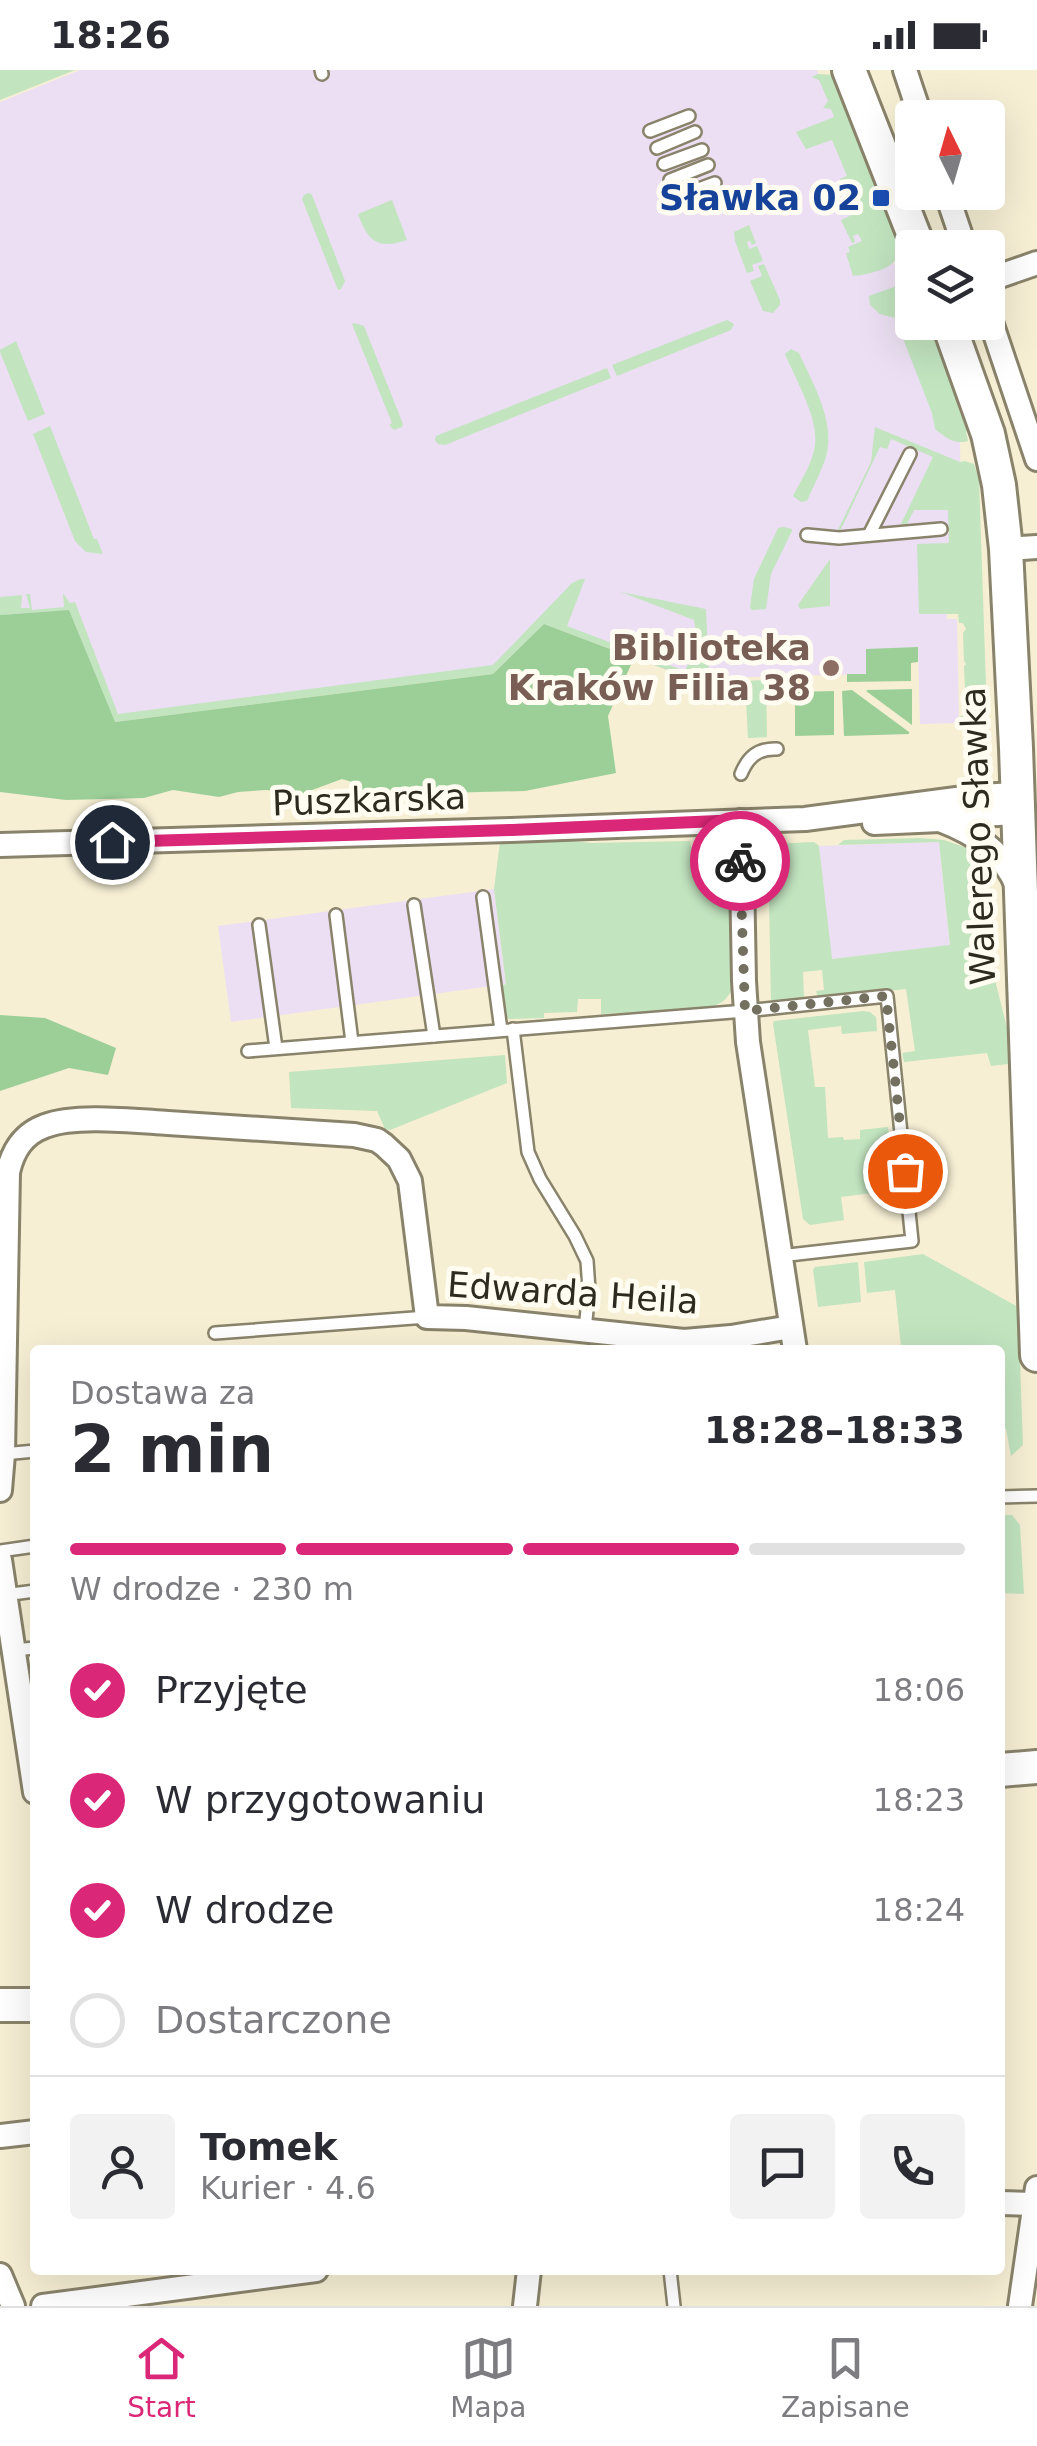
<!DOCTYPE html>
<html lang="pl">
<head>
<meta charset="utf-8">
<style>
  body { margin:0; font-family:"DejaVu Sans",sans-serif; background:#f2f2f3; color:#2b2b33; height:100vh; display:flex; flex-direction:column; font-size:38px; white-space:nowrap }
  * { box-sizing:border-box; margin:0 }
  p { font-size:32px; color:#7c7c81 }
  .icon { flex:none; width:55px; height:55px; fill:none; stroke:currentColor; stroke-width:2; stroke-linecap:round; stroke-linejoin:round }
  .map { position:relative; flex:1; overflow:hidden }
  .drawer { position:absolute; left:30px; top:1275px; width:975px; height:930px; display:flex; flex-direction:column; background:#fff; border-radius:10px; box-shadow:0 10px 40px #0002 }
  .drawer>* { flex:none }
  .needle { width:65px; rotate:355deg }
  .fabs { position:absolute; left:895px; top:30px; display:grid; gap:20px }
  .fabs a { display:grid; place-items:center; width:110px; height:110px; border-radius:10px; background:#fff; box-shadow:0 10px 40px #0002; font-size:50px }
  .pin { position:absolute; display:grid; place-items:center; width:85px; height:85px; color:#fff; margin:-42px; border:5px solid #fff; border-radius:50%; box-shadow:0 2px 10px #0007 }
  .courier { position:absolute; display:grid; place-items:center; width:100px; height:100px; margin:-50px; border:8px solid #db2777; border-radius:50%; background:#fff; color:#222; box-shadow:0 2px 12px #0007 }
  .summary em { font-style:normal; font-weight:700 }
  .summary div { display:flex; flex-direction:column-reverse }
  .summary { display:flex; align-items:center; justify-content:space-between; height:170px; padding:0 40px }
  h1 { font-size:65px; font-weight:700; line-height:75px }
  .bar { display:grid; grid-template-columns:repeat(4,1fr); gap:15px 10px; align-content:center; height:120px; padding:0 40px }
  .bar i { height:12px; border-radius:8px; background:#e1e1e2 }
  .bar .current { background:#db2777 }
  .bar p { grid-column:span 4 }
  .line { display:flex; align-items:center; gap:25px; padding:0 40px; border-top:2px solid #e1e1e2 }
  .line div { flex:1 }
  .round { display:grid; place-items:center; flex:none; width:105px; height:105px; border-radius:10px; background:#f2f2f3 }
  ol { padding:0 40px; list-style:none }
  li { display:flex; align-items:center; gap:30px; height:110px }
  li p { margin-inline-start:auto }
  li .icon { padding:10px; border-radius:50%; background:#db2777; color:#fff; stroke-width:4 }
  li:last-child { color:#7c7c81 }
  li i { width:55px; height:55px; border:5px solid #e1e1e2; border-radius:50% }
  .status { display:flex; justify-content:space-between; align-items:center; height:70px; padding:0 50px; background:#fff; direction:ltr }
  .status svg { height:28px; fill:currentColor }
  .menu { display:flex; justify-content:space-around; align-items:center; height:140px; border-top:2px solid #e1e1e2; background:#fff; font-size:28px; color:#7c7c81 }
  .menu a { display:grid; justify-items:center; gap:5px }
  .menu .current { color:#db2777 }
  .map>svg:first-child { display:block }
</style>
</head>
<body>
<div class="status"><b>18:26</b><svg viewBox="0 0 49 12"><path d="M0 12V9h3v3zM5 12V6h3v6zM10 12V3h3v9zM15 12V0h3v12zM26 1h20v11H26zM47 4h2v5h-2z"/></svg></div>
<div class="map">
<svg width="1037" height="2236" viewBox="0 0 1037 2236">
  <rect width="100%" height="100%" fill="#f6efd4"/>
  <!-- industrial -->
  <g fill="#ecdff3">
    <polygon points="80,0 817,0 879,153 912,241 912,252 960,366 961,478 944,480 947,549 957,549 959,653 920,654 918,577 866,604 718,608 710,616 544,554 502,598 114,652 46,543 0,545 0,32"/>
    <polygon points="939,772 950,876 831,889 819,776"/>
    <polygon points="494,819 506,914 231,952 218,856"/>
  </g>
  <!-- green -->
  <g fill="#c2e4bf">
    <polygon points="0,0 75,0 0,30"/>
    <path d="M818 4 834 5 901 180C896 199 871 204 853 206L846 183 850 182 848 177 862 171 858 164 853 166 855 172 852 173 841 150 854 144 840 109 847 106 832 70 806 79 796 62 834 47 831 39 823 38 828 31 819 10 811 7Z"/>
    <polygon points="309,123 312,125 345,211 341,219 338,220 302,129 304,125"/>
    <path d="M392 130 407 170C377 180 368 171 358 144Z"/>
    <polygon points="749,155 756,173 752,175 750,171 747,172 749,179 757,176 763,191 752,195 754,201 747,203 735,171 734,162"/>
    <polygon points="764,194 780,230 780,235 773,243 763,241 750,211 762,206 758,196"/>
    <path d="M902 214 912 217V252L930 253 968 358 966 362 968 371C954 375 945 367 935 359L932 343 895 248 880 244 870 235 869 226Z"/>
    <polygon points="727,250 734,254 731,260 617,306 612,295"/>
    <polygon points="354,253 364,256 403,354 402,357 394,360 389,355 392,353 352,254"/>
    <polygon points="16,271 45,344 28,351 0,282 0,280"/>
    <path d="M791 279 799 283C813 314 836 352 826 387 821 402 813 417 807 431L801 432 793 426C801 410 813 393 815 375 819 349 795 308 785 284Z"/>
    <polygon points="607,298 611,308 445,375 438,374 435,370 436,366"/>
    <polygon points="50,356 94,469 97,469 103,484 86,482 75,471 33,364"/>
    <path d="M875 357 960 392 965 391 974 394 979 409 987 645C981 657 972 652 960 653V647L966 642 964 596 966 594 964 591 963 563 966 559 963 553H959L958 544H919L917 474 949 473 948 440H914L907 454H901L933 387 891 369 887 379 880 377 841 459 838 460 871 392Z"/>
    <polygon points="784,457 792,459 792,461 771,504 766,539 752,540 750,537 754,509 778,458"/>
    <polygon points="830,489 830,536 800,539 798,535"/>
    <polygon points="581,509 585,509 567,556 685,601 698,572 694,550 621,522 706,539 709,606 718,608 710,616 544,554 493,604 114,652 69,540 0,545 0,527 22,525 21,538 30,538 26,524 30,524 32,540 64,537 63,523 70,533 75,532 118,644 493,595 572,513"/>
    <polygon points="766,610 767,667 748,668 745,611"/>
    <polygon points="920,768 944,770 967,778 981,797 987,818 994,906 1007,958 1008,994 991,996 987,983 904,992 902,983 915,981 906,919 818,928 816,921 824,920 822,900 803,902 804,929 771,933 768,776 771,774 814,772 819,776 832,889 950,875 939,772 838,775 844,770"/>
    <path d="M558 770 592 773 690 771 691 777C707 776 723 774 726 794L730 795 733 918C725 933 718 936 701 939L601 944V929H578L577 942 544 943V948L509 949 506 947 500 916 506 914 494 819 500 772Z"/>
    <polygon points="863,941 870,942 876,947 877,961 842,964 841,956 808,960 815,1017 825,1017 828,1068 843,1067 844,1070 860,1069 860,1060 888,1057 895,1120 841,1127 844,1150 810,1155 803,1149 773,954 774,951"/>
    <polygon points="505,985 507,1013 390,1060 385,1059 377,1041 291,1038 289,1002"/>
    <polygon points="923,1184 1018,1237 1023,1375 1011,1386 1006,1359 1000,1359 1000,1280 893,1280 901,1277 895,1220 867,1223 864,1192"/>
    <polygon points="858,1192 861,1232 818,1237 813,1200 815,1197"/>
    <polygon points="1000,1445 1012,1445 1020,1455 1024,1524 1000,1523"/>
  </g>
  <!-- forest -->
  <g fill="#9ccf98">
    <polygon points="69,540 115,652 493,604 544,554 634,588 608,646 616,703 525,721 363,725 355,713 342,709 304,723 266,720 238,722 219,727 173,720 144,728 66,730 0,722 0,545"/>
    <polygon points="918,577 918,592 911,593 911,611 847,612 847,604 866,604 866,579"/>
    <polygon points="912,619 912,655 866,621 868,620"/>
    <polygon points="852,620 909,662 909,664 844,666 842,621"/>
    <polygon points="834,621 834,665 795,666 795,622"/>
    <polygon points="0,945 45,948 116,978 108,1005 69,998 0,1021"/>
  </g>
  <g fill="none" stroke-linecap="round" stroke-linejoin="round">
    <!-- lane casing -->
    <g stroke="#8a836b" stroke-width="16">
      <g id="lane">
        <polyline points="321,0 322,4"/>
        <polyline points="650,61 689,46"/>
        <polyline points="657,78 695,62"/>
        <polyline points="664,94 702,80"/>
        <polyline points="670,110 708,95"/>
        <polyline points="677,127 715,113"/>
        <polyline points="807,465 839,468 941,459"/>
        <polyline points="869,465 910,384"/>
        <path d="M741 704C748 687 758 678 777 679"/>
        <polyline points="483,827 501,960"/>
        <polyline points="414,835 434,966"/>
        <polyline points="336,845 352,972"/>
        <polyline points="259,855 276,978"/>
        <polyline points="513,959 528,1082 540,1109 575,1166 587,1191 589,1220 585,1260"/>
        <polyline points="248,981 745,941 887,926 912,1171 780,1186"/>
        <polyline points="215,1263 427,1247"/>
        <polyline points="3,1384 35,1381"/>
        <polyline points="1000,1427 1037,1426"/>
        <polyline points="0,1481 35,1476"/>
        <polyline points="4,1525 35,1521"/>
        <polyline points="13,1580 35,1578"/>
        <polyline points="670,2200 674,2236"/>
      </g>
    </g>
    <!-- street casing -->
    <g stroke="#8a836b" stroke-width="28">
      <g id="street">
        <polyline points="905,0 921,48"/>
        <polyline points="946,122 965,178"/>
        <polyline points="988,210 1037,193"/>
        <polyline points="988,243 1037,389"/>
        <polyline points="1006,479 1037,477"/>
        <path d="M940 750C976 764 1003 781 1018 818"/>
        <polyline points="741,751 744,911 748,972 795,1280"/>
        <polyline points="874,753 940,750 959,746 1017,743"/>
        <polyline points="0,775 511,760 805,749 979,726 1016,724"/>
        <path d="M0 1420 3 1384 8 1102C13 1080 23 1064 45 1056 75 1044 135 1051 168 1053 230 1057 292 1061 354 1065L377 1070 384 1075 399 1089 410 1111 427 1247 466 1248 684 1271 731 1267 791 1257"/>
        <polyline points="0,1490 35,1722"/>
        <polyline points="0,2066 35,2062"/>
        <polyline points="1000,2133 1034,2134"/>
        <polyline points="0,2205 13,2236"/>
        <polyline points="43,2236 316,2200"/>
        <polyline points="525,2236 529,2200"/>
        <polyline points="1020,2236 1037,2118"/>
      </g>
    </g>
    <!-- secondary casing -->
    <g stroke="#8a836b" stroke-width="38">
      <g id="secondary">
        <polyline points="849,0 919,178"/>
        <polyline points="948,252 988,364 999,415 1006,479 1016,678 1037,1285"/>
        <polyline points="1000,1700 1037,1697"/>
        <polyline points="0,1935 35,1935"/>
      </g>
    </g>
    <!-- lane -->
    <use href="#lane" stroke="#fff" stroke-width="11"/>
    <!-- street -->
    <use href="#street" stroke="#fff" stroke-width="22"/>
    <!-- secondary -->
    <use href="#secondary" stroke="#fff" stroke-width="32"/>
  </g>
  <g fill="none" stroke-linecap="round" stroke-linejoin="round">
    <!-- done -->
    <polyline stroke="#73705f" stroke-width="10" stroke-dasharray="0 18" points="740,791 745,941 886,926 905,1101"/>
    <!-- route -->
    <polyline stroke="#db2777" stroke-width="12" points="112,772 512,760 741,750 740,791"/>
  </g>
  <!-- markers -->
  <rect fill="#1a4fb4" stroke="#fffcf1" stroke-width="4" x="871" y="118" width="20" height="20" rx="5"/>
  <circle fill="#8d6e63" stroke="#fffcf1" stroke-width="4" cx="831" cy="598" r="10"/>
  <g text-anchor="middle" stroke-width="10" stroke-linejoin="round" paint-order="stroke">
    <!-- transit labels -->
    <g font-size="35" font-weight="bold" fill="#164399" stroke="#fffcf1" text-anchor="end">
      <text x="861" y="140">Sławka 02</text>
    </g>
    <!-- education labels -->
    <g font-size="35" font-weight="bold" fill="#785e54" stroke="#fffcf1" text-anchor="end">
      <text x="811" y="590">Biblioteka<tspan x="811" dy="40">Kraków Filia 38</tspan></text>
    </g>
    <!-- street labels -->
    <g font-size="35" fill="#2d2b20" stroke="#fffcf1">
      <text transform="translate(369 730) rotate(-2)" y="12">Puszkarska</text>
      <text transform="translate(978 766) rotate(-92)" y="12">Walerego Sławka</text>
      <text transform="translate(573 1223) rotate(4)" y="12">Edwarda Heila</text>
    </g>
  </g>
</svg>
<div class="fabs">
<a><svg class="needle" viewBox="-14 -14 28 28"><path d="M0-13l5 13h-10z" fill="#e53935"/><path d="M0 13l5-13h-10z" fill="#7c7c81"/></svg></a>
<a><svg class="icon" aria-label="layers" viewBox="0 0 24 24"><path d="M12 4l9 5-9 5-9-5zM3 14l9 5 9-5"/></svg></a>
</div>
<div class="pin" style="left:905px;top:1101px;background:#ea580c"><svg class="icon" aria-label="bag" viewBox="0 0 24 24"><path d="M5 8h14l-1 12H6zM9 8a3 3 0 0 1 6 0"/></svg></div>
<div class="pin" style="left:112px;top:772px;background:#1f2937"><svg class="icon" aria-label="home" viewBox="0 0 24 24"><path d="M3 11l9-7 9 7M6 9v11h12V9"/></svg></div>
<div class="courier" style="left:740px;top:791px"><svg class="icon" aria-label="bike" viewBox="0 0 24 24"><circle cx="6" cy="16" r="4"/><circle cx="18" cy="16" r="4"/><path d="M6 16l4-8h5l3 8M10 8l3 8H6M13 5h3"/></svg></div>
<section class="drawer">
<div class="summary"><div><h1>2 min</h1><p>Dostawa za</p></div><em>18:28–18:33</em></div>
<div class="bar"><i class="current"></i><i class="current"></i><i class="current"></i><i></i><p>W drodze · 230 m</p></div>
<ol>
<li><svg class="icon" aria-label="check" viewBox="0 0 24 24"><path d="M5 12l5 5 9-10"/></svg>Przyjęte<p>18:06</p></li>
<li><svg class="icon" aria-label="check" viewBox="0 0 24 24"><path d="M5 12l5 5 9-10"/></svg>W przygotowaniu<p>18:23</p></li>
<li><svg class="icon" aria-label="check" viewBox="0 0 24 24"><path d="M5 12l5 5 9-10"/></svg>W drodze<p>18:24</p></li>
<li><i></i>Dostarczone</li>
</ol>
<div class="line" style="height:180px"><a class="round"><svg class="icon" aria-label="person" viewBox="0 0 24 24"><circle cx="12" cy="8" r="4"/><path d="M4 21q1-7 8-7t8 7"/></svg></a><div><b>Tomek</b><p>Kurier · 4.6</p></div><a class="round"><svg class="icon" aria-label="chat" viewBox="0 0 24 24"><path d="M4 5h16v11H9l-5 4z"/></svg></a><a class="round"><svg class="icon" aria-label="phone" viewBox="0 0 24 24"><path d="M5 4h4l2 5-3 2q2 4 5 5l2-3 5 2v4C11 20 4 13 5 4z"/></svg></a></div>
</section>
</div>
<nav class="menu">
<a class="current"><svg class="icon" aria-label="home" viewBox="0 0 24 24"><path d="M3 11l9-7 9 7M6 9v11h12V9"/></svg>Start</a>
<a><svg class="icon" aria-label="map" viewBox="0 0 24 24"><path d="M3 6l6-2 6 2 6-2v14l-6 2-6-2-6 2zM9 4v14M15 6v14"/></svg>Mapa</a>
<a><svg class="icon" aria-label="saved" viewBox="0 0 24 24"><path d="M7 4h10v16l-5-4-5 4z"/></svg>Zapisane</a>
</nav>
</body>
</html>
